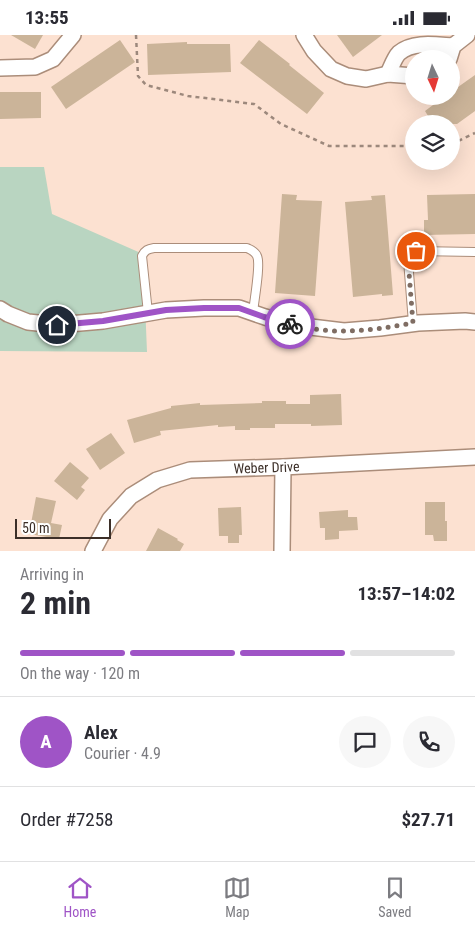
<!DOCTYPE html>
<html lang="en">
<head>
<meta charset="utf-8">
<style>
  body { margin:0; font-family:"Roboto Condensed",sans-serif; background:#f7f7f7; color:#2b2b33; height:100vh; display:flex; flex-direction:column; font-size:19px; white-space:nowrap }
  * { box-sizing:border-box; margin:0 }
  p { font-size:16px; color:#7c7c81 }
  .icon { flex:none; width:28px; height:28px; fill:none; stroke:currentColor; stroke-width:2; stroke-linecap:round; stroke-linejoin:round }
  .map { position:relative; height:516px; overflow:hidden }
  .sheet { display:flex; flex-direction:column; background:#fff; flex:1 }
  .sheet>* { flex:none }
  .needle { width:32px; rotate:176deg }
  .controls { position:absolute; left:405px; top:15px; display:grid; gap:10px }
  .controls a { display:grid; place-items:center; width:55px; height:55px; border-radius:50%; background:#fff; box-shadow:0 5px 20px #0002; font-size:25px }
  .scale { position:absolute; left:15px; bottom:12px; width:96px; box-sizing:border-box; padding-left:5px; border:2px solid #3c2f28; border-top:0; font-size:14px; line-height:18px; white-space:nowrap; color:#3c2f28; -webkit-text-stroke:4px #fff; paint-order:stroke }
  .pin { position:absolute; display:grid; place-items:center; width:42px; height:42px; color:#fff; margin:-21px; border:2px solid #fff; border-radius:50%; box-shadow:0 1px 5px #0007 }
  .courier { position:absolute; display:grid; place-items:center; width:50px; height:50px; margin:-25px; border:4px solid #9f54c6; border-radius:50%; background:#fff; color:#222; box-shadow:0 1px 6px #0007 }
  .overview em { font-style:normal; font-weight:700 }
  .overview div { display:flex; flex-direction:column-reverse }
  .overview { display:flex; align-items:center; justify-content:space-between; height:85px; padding:0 20px }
  h1 { font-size:32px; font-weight:700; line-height:38px }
  .bar { display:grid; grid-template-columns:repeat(4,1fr); gap:8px 5px; align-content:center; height:60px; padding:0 20px }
  .bar i { height:6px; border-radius:4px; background:#e1e1e2 }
  .bar .active { background:#9f54c6 }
  .bar p { grid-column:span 4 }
  .line { display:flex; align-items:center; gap:12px; padding:0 20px; border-top:1px solid #e1e1e2 }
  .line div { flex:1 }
  .round { display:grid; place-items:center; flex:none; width:52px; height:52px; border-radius:26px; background:#f7f7f7 }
  .status { display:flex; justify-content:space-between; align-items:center; height:35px; padding:0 25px; background:#fff; direction:ltr }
  .status svg { height:14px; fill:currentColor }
  .tab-bar { display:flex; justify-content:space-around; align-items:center; height:70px; border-top:1px solid #e1e1e2; background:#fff; font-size:14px; color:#7c7c81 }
  .tab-bar a { display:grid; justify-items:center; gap:2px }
  .tab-bar .active { color:#9f54c6 }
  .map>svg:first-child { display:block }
</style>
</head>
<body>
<div class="status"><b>13:55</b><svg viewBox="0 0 49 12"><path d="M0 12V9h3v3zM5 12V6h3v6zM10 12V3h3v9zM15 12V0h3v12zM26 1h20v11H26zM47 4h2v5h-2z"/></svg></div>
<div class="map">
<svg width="475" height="516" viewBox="0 0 475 516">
  <rect width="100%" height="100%" fill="#fce1d1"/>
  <!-- green -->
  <polygon fill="#b9d5c1" points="0,132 44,132 52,179 143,219 147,317 0,316"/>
  <!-- building -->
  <g fill="#cbb499">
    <polygon points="11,0 43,0 35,14"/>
    <polygon points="337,0 382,0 353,22"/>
    <polygon points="120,5 135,27 66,74 51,52"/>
    <polygon points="259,5 290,29 289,30 324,58 307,79 240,28"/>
    <polygon points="187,7 187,9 230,9 231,37 148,40 147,9"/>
    <polygon points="475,40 475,76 457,89 433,89 425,76 445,61 451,61 451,57"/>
    <polygon points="0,57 41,57 41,83 0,84"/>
    <polygon points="282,159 297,160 296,165 322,166 315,261 275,258"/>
    <polygon points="475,159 475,199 424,200 424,185 428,185 427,160"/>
    <polygon points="385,160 393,260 382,261 382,259 353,262 345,167 372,165 371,161"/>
    <polygon points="341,359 342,390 311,391 311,389 275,389 275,393 250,393 250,395 235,395 235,391 218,392 218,390 160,396 161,400 134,408 127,385 171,373 171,371 200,368 200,370 262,368 262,366 286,366 286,369 310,369 310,360"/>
    <polygon points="111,398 125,418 100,435 86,414"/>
    <polygon points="70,427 89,443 81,452 85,455 77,465 54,446"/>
    <polygon points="36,462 56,466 51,488 62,490 59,504 29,499"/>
    <polygon points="425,467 445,467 445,486 447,486 447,506 434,506 433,500 425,500"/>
    <polygon points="241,472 242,500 239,500 239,508 228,508 228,501 219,501 218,473"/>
    <polygon points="348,475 348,482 357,482 358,495 339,496 339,504 325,505 325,493 320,493 319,477"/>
    <polygon points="158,493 178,504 177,505 184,509 180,516 146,516"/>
  </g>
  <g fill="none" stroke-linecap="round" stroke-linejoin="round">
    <!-- lane casing -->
    <g stroke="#ab8d7a" stroke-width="10">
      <g id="lane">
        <path d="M148 278 142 221C145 215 148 214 154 213H247C251 215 255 216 257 221 261 229 254 266 253 278"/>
        <polyline points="413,288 408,225 416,216 475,217"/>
      </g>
    </g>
    <!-- street casing -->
    <g stroke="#ab8d7a" stroke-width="18">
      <g id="street">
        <polyline points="304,0 314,16 331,34 347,41 366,44 388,39 414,41"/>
        <polyline points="449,24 453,11 467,0"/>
        <polyline points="0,33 35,32 53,24 73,0"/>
        <path d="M388 39C391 33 394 23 399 18 413 6 436 10 453 11"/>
        <polyline points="0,274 8,279 28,287 57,290 103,286 166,275 204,273 239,273 265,282 294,290 344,296 380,293 418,288 465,286 475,287"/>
        <path id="s1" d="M93 516 110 484 131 461 157 445 190 435 283 432 475 422"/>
        <polyline points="282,516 283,432"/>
      </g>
    </g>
    <!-- path -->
    <g stroke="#9c887c" stroke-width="2.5" stroke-dasharray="4 4" stroke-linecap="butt">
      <polyline points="136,0 138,41 146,50 188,61 254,69 281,89 329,111 414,111"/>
      <polyline points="451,108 454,108 475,98"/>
    </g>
    <!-- lane -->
    <use href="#lane" stroke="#fff" stroke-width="8"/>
    <!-- street -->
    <use href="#street" stroke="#fff" stroke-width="15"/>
  </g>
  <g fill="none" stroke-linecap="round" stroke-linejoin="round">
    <!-- done -->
    <path stroke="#7f6d63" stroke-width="5" stroke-dasharray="0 9" d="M290 289C307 293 328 297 345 296 368 296 390 292 413 288L408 225 416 216"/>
    <!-- route -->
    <polyline stroke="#9f54c6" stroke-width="6" points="57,290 103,286 166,275 204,273 239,273 264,282 290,289"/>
  </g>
  <g text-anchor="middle" stroke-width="4.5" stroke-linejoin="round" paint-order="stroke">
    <!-- street labels -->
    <g font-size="14" fill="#3c2f28" stroke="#fff">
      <text dy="5" stroke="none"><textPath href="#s1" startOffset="209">Weber Drive</textPath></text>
    </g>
  </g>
</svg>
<div class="controls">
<a><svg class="needle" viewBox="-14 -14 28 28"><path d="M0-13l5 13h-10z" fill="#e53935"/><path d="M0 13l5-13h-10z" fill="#7c7c81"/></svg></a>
<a><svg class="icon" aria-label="layers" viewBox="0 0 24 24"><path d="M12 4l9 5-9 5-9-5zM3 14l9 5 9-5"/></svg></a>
</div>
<div class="scale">50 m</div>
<div class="pin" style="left:416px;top:216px;background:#ea580c"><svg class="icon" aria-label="bag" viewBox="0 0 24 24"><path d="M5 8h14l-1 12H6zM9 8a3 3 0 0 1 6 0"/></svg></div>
<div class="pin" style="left:57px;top:290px;background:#1f2937"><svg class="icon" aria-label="home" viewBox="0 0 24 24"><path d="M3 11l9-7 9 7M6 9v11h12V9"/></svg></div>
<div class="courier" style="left:290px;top:289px"><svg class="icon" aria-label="bike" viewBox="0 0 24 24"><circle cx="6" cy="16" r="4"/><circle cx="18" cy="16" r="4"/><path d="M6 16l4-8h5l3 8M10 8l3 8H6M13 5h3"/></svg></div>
</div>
<section class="sheet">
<div class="overview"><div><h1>2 min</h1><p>Arriving in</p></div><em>13:57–14:02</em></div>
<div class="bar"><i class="active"></i><i class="active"></i><i class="active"></i><i></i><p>On the way · 120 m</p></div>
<div class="line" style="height:90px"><b class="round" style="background:#9f54c6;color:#fff">A</b><div><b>Alex</b><p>Courier · 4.9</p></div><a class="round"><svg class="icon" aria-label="chat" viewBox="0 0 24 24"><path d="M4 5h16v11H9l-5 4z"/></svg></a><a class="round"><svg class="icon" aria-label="phone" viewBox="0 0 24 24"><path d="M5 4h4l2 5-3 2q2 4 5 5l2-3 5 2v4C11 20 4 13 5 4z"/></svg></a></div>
<div class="line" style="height:65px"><div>Order #7258</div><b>$27.71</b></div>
</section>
<nav class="tab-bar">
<a class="active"><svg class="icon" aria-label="home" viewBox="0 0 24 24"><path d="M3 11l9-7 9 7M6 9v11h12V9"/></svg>Home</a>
<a><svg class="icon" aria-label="map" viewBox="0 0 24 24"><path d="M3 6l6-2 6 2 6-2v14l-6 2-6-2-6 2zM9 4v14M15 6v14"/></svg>Map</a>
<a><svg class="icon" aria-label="saved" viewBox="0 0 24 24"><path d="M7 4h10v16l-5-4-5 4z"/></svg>Saved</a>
</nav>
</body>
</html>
